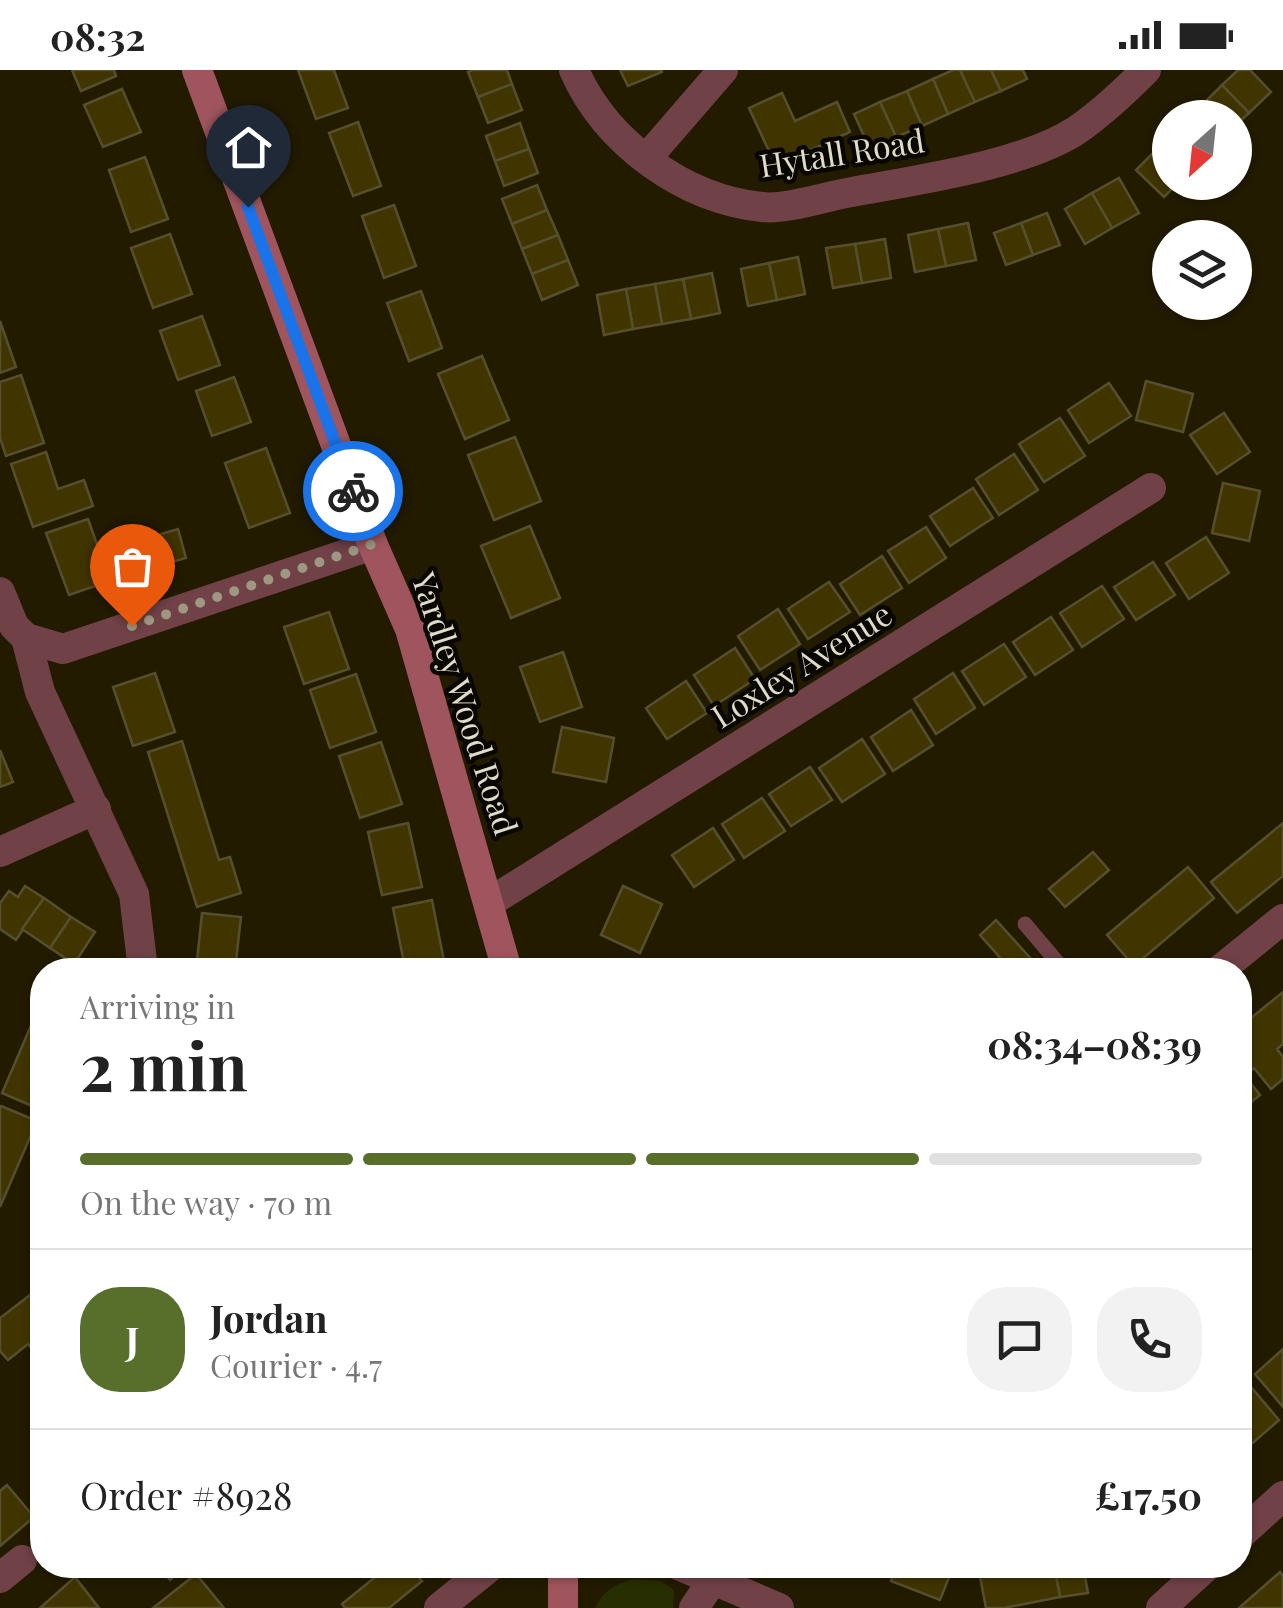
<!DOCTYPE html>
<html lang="en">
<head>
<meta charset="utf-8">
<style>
  body { margin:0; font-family:"Playfair Display",serif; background:#f2f2f2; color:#222; height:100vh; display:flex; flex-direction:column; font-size:38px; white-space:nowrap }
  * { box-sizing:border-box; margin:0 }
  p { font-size:32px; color:#767676 }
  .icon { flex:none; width:55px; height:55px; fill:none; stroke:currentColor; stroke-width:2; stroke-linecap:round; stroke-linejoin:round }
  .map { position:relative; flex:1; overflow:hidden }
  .side { position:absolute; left:30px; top:888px; width:1222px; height:620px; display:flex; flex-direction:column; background:#fff; border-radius:40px; box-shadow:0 2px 8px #0004 }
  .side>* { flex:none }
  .needle { width:65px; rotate:207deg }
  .fabs { position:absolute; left:1152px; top:30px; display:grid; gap:20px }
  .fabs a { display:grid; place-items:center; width:100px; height:100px; border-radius:50%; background:#fff; box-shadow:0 2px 8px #0004; font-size:50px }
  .pin { position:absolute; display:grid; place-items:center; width:85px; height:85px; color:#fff; margin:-102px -42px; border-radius:50% 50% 50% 0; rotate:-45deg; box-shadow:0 0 10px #0007 }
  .pin .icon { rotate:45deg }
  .courier { position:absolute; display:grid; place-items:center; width:100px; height:100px; margin:-50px; border:8px solid #1a73e8; border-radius:50%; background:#fff; color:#222; box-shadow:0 2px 12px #0007 }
  .summary em { font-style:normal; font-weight:700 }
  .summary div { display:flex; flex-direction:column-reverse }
  .summary { display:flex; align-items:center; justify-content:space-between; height:170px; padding:0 50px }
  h1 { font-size:65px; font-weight:700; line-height:75px }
  .bar { display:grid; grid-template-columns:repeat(4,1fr); gap:15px 10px; align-content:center; height:120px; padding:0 50px }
  .bar i { height:12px; border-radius:8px; background:#e0e0e0 }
  .bar .current { background:#586e2b }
  .bar p { grid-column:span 4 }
  .line { display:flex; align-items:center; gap:25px; padding:0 50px; border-top:2px solid #e0e0e0 }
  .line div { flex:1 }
  .round { display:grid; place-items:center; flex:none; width:105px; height:105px; border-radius:40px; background:#f2f2f2 }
  .status { display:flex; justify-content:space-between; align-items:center; height:70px; padding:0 50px; background:#fff; direction:ltr }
  .status svg { height:28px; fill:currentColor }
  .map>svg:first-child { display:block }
</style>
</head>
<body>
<div class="status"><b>08:32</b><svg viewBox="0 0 49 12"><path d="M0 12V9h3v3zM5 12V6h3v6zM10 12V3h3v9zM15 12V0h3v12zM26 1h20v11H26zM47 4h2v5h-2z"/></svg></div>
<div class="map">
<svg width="1283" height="1538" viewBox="0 0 1283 1538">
  <rect width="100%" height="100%" fill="#221b00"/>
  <!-- green -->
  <path fill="#272e01" d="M634 1509 661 1511 674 1520 673 1538H595C604 1521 615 1513 634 1509Z"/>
  <!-- building -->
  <g fill="#403500" stroke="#564f2e" stroke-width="2.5">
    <polygon points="72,0 114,0 116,6 81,21"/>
    <polygon points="298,0 334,0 348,38 316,49"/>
    <polygon points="473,0 507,0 512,14 478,27 468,2"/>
    <polygon points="620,0 662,0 662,2 628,16"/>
    <polygon points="953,0 960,0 975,32 948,44 933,9"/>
    <polygon points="960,0 991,0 1001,21 975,32"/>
    <polygon points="991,0 1023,0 1027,9 1001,21"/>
    <polygon points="1238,0 1250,0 1271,22 1249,43 1222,15"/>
    <polygon points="933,9 948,44 922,56 907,21"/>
    <polygon points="512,14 522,40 488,53 478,27"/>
    <polygon points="1222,15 1249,43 1235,56 1235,48 1212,48 1201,36"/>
    <polygon points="122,19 141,62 103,77 84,35"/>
    <polygon points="907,21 922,56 896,67 880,32"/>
    <polygon points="782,23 795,51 837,32 850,62 811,80 815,90 780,105 749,38"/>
    <polygon points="880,32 896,67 870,79 854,44"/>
    <polygon points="358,52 381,116 353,126 329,63"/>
    <polygon points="520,53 529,79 495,91 486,66"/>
    <polygon points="1164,72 1170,78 1170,112 1179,112 1164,127 1136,100"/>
    <polygon points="529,79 538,103 504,116 495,91"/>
    <polygon points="145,87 168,149 131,162 109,100"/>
    <polygon points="1119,108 1139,143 1112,158 1092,123"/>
    <polygon points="537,115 547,140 512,154 502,129"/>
    <polygon points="1092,123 1112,158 1085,174 1065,139"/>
    <polygon points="394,135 416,196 384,208 362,146"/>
    <polygon points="547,140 558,165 522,179 512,154"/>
    <polygon points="1047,143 1060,175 1033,185 1021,153"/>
    <polygon points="968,153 976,190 946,196 938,159"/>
    <polygon points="1021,153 1033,185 1006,195 994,163"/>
    <polygon points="938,159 946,196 915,202 908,165"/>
    <polygon points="170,164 192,224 153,238 131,178"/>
    <polygon points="558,165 568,190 532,204 522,179"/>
    <polygon points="885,169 891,208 862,213 855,174"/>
    <polygon points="855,174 862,213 833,218 826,178"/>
    <polygon points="798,187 805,224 777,230 769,193"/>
    <polygon points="568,190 578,215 542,230 532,204"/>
    <polygon points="769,193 777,230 748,236 741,199"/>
    <polygon points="712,203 720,243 691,249 683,209"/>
    <polygon points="683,209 691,249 662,254 655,214"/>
    <polygon points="655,214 662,254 633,259 626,219"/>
    <polygon points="626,219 633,259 604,265 597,225"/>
    <polygon points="421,221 442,278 409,291 387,233"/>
    <polygon points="202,246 220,295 178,310 160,261"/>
    <polygon points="0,251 16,297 0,303"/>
    <polygon points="482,286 509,350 465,369 438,304"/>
    <polygon points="21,305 44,373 6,386 0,368 0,312"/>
    <polygon points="234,307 251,352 212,366 196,321"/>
    <polygon points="1146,311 1193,324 1183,362 1136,350"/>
    <polygon points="1109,313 1131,346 1089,373 1068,340"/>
    <polygon points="1224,343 1250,382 1217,404 1190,365"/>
    <polygon points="1060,348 1085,386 1044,412 1019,374"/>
    <polygon points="515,367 541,431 494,450 468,385"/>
    <polygon points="266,378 290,443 249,458 225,393"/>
    <polygon points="46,382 58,419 84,410 93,436 33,457 11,394"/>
    <polygon points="1014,384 1038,420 999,445 976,409"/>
    <polygon points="1223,413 1260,421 1249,471 1212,463"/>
    <polygon points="973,418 993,448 950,476 930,446"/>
    <polygon points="88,449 110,511 69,525 46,463"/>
    <polygon points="530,456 560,528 511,548 481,476"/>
    <polygon points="926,457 946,488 909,513 888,481"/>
    <polygon points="178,459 186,488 155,497 147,468"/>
    <polygon points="1206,467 1229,503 1189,529 1166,493"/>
    <polygon points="882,486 902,518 860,545 840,514"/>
    <polygon points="1153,492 1175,525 1136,550 1114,517"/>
    <polygon points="829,512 850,542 808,569 788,539"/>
    <polygon points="1102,516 1124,549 1082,577 1060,543"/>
    <polygon points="778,539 800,574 760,600 738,566"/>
    <polygon points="329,542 349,599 304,614 284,557"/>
    <polygon points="1051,547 1073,580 1035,605 1013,572"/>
    <polygon points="1004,574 1026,607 984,635 962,601"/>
    <polygon points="735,578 755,609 714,636 694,605"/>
    <polygon points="563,582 582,637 540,652 520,597"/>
    <polygon points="155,603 175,662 133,676 113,617"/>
    <polygon points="953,603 975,638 936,664 914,629"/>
    <polygon points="356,604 376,662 330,678 310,620"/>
    <polygon points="686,611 707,643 667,669 646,638"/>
    <polygon points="911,640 933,675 893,701 871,667"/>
    <polygon points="562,657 614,668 606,712 553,702"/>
    <polygon points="862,669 885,704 842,732 819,698"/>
    <polygon points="182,671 219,790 230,787 241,823 197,837 148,682"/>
    <polygon points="381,672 402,734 360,748 339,686"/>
    <polygon points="0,680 13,712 0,717"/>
    <polygon points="810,697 832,730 791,756 769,724"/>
    <polygon points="762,728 785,761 744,788 722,754"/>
    <polygon points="408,753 422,817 382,825 368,762"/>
    <polygon points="1283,753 1283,806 1237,843 1211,812"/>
    <polygon points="713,758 734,790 694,817 672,785"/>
    <polygon points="1093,782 1109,800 1065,837 1049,819"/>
    <polygon points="1188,797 1214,828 1134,896 1107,865"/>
    <polygon points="25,816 44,828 16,870 0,859 0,833 9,821 18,827"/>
    <polygon points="623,816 662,834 640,883 601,865"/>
    <polygon points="44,828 71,847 50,878 22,859"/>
    <polygon points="432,830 444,891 405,898 393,838"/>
    <polygon points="202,843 241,847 235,900 196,900"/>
    <polygon points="71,847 95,862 74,894 50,878"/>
    <polygon points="996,850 1041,900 1011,900 980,865"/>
    <polygon points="661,891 663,900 620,900 620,899"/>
    <polygon points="1283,922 1283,974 1277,979 1283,987 1283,1009 1271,1019 1254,998 1245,1006 1260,1025 1240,1041 1240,957"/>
    <polygon points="42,930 42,1031 39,1039 2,1023"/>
    <polygon points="1,1036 37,1051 0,1137 0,1037"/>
    <polygon points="30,1225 42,1242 42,1291 28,1274 8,1290 0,1281 0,1248"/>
    <polygon points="1283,1279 1283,1337 1255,1304"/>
    <polygon points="1251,1317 1279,1350 1240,1384 1240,1326"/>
    <polygon points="7,1415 34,1447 0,1476 0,1421"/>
    <polygon points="158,1495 188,1495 170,1510"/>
    <polygon points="390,1495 408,1495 422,1511 389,1538 345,1538 342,1534"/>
    <polygon points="897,1495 940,1495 952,1500 940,1530 891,1511"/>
    <polygon points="1054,1495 1083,1495 1088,1523 1060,1527"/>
    <polygon points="1054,1495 1060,1527 1004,1538 986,1538 978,1496"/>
    <polygon points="1280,1502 1283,1506 1283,1538 1239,1538"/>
    <polygon points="196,1504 224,1538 153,1538"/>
    <polygon points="75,1507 99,1538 40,1538"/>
  </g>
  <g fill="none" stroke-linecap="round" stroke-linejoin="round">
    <!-- lane -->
    <polyline stroke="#704146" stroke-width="15" points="1025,854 1064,900"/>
    <!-- street -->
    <g stroke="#704146" stroke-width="30">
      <path d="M574 0C606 73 684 129 762 137 786 140 827 126 852 122 916 110 1024 95 1077 60 1102 43 1125 21 1146 0"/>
      <polyline points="646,89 723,0"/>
      <polyline points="0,522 14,556 26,568 40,622 134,824 143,900"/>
      <polyline points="26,568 63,579 373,475"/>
      <polyline points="0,782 96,739"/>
      <polyline points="490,832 1151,418"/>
      <polyline points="1220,900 1283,849"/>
      <polyline points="1240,1465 1283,1426"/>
      <polyline points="678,1495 779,1538"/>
      <polyline points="0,1508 22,1490"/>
      <polyline points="439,1538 492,1495"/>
      <polyline points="694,1538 714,1508 717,1495"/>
      <polyline points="1161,1538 1208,1495"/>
    </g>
    <!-- secondary -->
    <g stroke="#a0555e" stroke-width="30">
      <polyline points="197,0 373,475 410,559 507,900"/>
      <polyline points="563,1495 563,1538"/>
    </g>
  </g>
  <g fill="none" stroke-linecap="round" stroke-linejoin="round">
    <!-- done -->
    <polyline stroke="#9e9883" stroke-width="10" stroke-dasharray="0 18" points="132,556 373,474 353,421"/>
    <!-- route -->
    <polyline stroke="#1a73e8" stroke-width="12" points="248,137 353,421"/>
  </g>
  <g text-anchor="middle" stroke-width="9" stroke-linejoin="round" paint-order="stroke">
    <!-- street labels -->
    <g font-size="32" fill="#e0dcca" stroke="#090600">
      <text transform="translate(842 84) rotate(-9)" y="11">Hytall Road</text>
      <text transform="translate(802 596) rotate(-32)" y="11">Loxley Avenue</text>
      <text transform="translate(464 634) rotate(72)" y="11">Yardley Wood Road</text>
    </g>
  </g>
</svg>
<div class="fabs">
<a><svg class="needle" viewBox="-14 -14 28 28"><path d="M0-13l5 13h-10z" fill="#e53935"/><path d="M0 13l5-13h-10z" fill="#767676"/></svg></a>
<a><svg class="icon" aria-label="layers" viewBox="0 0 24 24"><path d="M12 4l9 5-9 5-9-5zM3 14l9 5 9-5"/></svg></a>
</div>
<div class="pin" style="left:132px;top:556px;background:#ea580c"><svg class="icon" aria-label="bag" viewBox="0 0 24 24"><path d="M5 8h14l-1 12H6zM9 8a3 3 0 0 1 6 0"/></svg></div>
<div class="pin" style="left:248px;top:137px;background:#1f2937"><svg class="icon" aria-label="home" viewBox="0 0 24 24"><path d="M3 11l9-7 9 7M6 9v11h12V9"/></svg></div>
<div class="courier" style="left:353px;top:421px"><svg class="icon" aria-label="bike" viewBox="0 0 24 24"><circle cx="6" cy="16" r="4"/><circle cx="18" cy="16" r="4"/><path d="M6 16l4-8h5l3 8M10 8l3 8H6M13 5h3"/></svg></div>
<section class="side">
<div class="summary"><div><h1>2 min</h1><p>Arriving in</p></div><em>08:34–08:39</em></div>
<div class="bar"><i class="current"></i><i class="current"></i><i class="current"></i><i></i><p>On the way · 70 m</p></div>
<div class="line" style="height:180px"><b class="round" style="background:#586e2b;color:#fff">J</b><div><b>Jordan</b><p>Courier · 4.7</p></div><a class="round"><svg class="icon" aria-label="chat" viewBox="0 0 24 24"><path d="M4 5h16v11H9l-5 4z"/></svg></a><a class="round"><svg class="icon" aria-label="phone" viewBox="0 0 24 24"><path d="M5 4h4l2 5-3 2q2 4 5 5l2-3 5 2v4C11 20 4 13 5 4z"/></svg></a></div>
<div class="line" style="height:130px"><div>Order #8928</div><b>£17.50</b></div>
</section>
</div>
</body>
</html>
